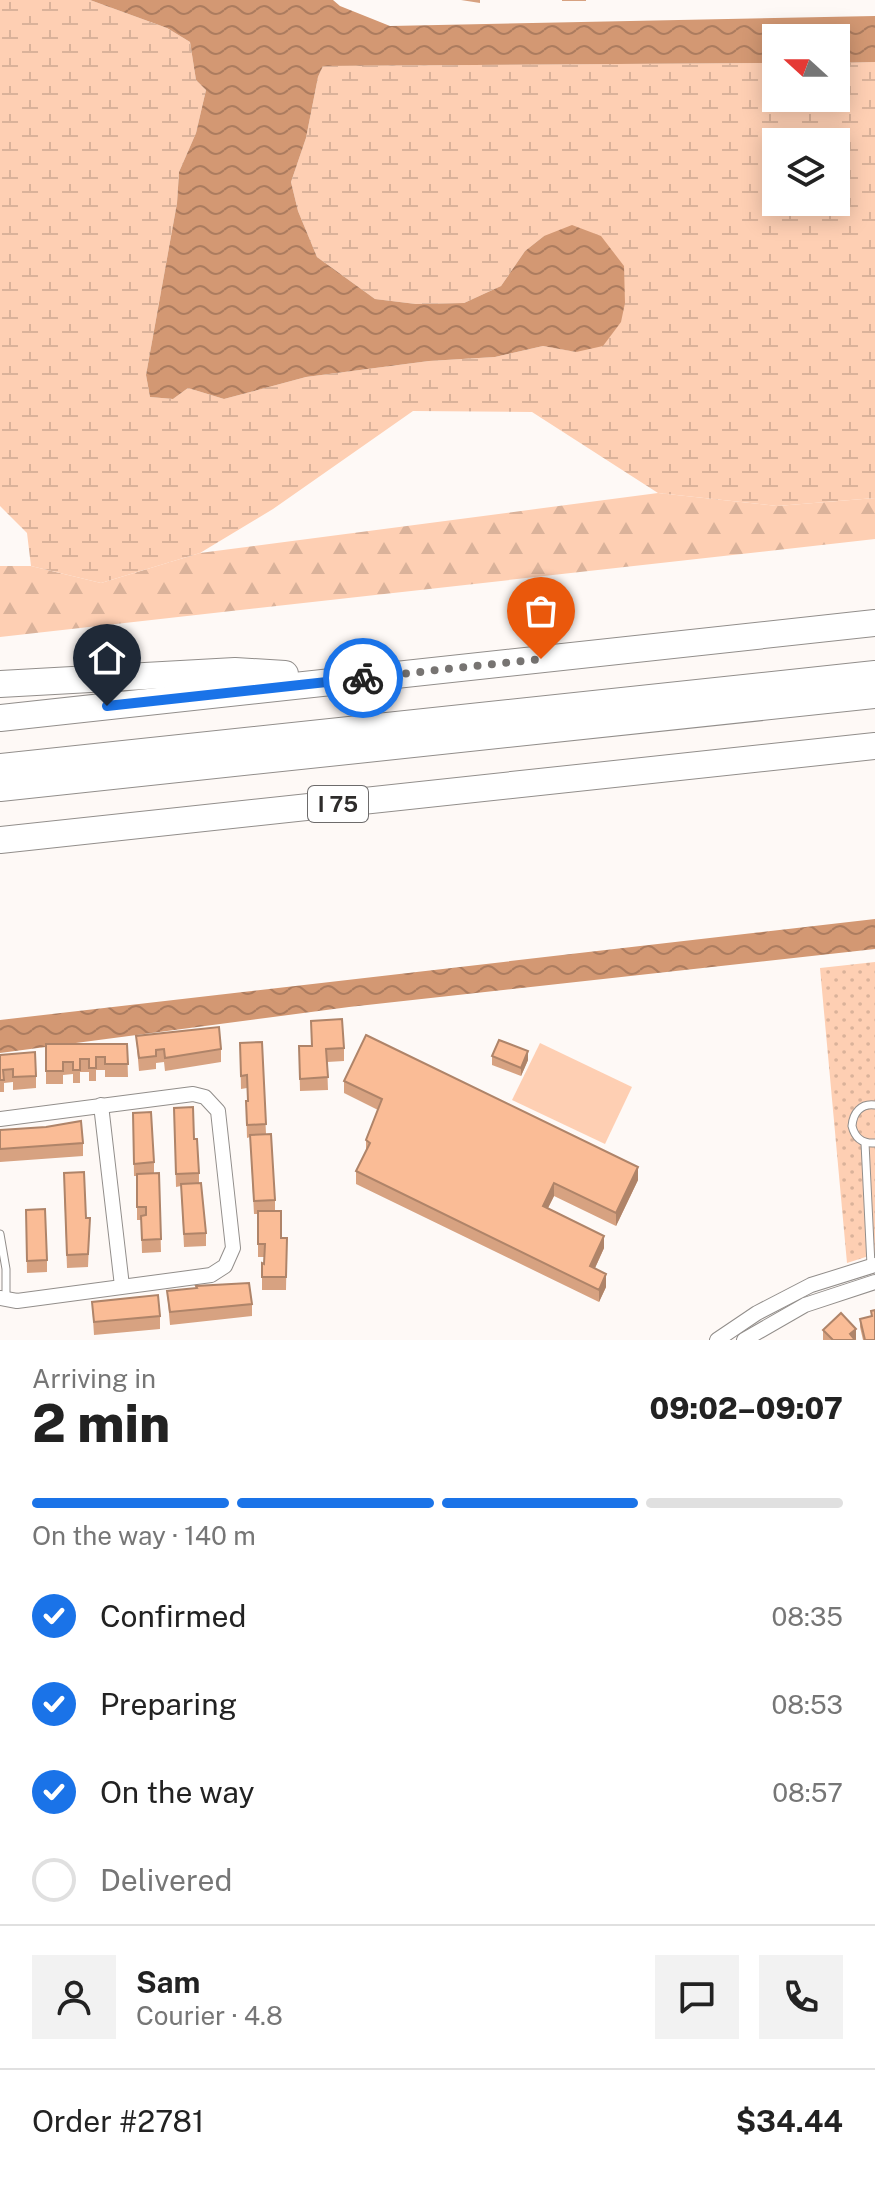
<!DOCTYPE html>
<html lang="en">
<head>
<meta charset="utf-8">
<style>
  body { margin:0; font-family:"Public Sans",sans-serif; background:#f2f2f2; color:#222; height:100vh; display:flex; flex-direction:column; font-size:30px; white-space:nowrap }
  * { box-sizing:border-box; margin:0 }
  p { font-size:26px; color:#767676 }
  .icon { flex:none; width:44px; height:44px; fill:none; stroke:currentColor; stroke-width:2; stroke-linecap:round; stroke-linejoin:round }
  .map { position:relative; height:1340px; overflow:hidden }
  .drawer { display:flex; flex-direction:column; background:#fff; flex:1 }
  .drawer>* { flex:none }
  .needle { width:52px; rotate:291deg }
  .controls { position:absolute; left:762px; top:24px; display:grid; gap:16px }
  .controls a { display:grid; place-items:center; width:88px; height:88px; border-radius:0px; background:#fff; box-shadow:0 4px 20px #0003; font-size:40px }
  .pin { position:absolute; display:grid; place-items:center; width:68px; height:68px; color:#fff; margin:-82px -34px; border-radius:50% 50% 50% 0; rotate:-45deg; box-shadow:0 0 8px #0007 }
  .pin .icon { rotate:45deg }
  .courier { position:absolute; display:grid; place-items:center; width:80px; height:80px; margin:-40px; border:6px solid #1a73e8; border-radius:50%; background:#fff; color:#222; box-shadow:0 2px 10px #0007 }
  .head em { font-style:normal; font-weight:800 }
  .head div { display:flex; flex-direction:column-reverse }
  .head { display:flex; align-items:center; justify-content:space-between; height:136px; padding:0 32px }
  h1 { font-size:52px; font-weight:800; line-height:60px }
  .bar { display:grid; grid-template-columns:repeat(4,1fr); gap:12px 8px; align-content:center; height:96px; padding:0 32px }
  .bar i { height:10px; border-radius:6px; background:#e0e0e0 }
  .bar .active { background:#1a73e8 }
  .bar p { grid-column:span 4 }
  .line { display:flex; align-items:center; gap:20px; padding:0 32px; border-top:2px solid #e0e0e0 }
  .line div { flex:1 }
  .round { display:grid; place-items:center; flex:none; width:84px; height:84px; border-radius:0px; background:#f2f2f2 }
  ol { padding:0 32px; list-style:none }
  li { display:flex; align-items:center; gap:24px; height:88px }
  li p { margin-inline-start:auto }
  li .icon { padding:8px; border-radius:50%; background:#1a73e8; color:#fff; stroke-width:4 }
  li:last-child { color:#767676 }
  li i { width:44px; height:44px; border:4px solid #e0e0e0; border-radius:50% }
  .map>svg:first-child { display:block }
</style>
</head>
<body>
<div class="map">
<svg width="875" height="1340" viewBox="0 0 875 1340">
  <defs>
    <pattern id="grass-dots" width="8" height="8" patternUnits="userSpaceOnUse" patternTransform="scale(2)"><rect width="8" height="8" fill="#fecfb3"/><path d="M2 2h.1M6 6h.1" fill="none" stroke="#dab29a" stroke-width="1.8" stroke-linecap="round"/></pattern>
    <pattern id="forest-firs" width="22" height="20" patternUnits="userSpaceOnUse" patternTransform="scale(2)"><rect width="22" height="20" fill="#fecfb3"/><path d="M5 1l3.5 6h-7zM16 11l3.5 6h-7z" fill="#dab29a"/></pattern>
    <pattern id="wetland-marsh" width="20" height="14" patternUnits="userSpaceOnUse" patternTransform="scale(2)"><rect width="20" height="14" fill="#fecfb3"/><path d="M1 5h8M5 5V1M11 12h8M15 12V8" fill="none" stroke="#dab29a"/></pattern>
    <pattern id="water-waves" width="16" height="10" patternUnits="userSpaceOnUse" patternTransform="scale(2)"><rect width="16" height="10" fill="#d39873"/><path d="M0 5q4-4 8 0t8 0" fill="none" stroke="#ac7c5f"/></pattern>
  </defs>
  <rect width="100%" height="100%" fill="#fef9f6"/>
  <!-- grass -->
  <polygon fill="url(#grass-dots)" points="875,962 875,1254 847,1263 820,968"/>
  <!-- forest -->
  <polygon fill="url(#forest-firs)" points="658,493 777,506 875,498 875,539 0,637 0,566 31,566 101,583 200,553"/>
  <!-- wetland -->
  <path fill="url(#wetland-marsh)" fill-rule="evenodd" d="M0 0H90L167 28 190 42 196 80 206 90 196 133 179 172 177 203 146 375 150 397 173 399 188 388 224 399 306 377 429 361 495 357 543 346 577 352 544 236 525 251 501 286 464 303 416 304 375 299 317 257 298 211 291 182 306 138 318 77 323 66 776 63V98H836V63L875 62V498L777 506 658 493 532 412 413 411 273 509 200 553 101 583 31 566 27 533 0 506ZM776 142H836V202H776Z"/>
  <!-- pitch -->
  <polygon fill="#fecfb3" points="540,1043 632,1087 605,1144 512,1100"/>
  <!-- water -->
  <g fill="url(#water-waves)">
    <polygon points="90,0 333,0 340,6 390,26 875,16 875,62 836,63 836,38 776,38 776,63 323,66 318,77 306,138 291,182 298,211 317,257 375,299 416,304 464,303 501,286 525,251 544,236 572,225 601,236 624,266 625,303 621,322 603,346 576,352 543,346 495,357 429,361 306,377 224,399 188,388 173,399 150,397 146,375 177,203 179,172 196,133 206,90 196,80 190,42 167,28"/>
    <polygon points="875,919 875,949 349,1007 0,1053 0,1020"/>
  </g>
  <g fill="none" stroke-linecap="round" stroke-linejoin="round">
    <!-- lane casing -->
    <g stroke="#928e8b" stroke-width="9">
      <g id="lane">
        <path d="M875 1105C861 1103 853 1113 852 1126 855 1138 862 1144 875 1143"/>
        <polyline points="865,1143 871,1265"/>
        <polyline points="0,1234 6,1269 6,1299"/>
      </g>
    </g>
    <!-- street casing -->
    <g stroke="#928e8b" stroke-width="16">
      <g id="street">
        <polyline points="101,1105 122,1286"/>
        <polyline points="0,1119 193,1094 205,1097 218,1111 233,1248 225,1266 211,1275 17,1301 0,1298"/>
        <polyline points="717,1340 757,1313 811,1285 875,1265"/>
        <polyline points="744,1340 805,1305 875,1282"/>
      </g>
    </g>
    <!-- highway casing -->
    <g stroke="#928e8b" stroke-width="28">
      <g id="highway">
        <polyline points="0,684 235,671 285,674"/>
        <polyline points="0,718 875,623"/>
        <polyline points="0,767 875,674"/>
        <polyline points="0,788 875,695"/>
        <polyline points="0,840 875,746"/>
      </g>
    </g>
    <!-- lane -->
    <use href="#lane" stroke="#fff" stroke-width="7"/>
    <!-- street -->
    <use href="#street" stroke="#fff" stroke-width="14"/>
    <!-- highway -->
    <use href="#highway" stroke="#fff" stroke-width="26"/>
  </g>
  <!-- wall -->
  <g fill="#d7a281">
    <polygon points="461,0 480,0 480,3"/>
    <rect x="562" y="0" width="24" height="1"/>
    <polygon points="136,1036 221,1049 221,1062 165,1071 164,1062 156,1063 156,1069 139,1071"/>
    <polygon points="262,1042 266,1134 275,1200 275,1211 281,1238 287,1238 286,1290 262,1290 262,1263 264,1264 265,1257 258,1257 258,1214 254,1214 250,1137 247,1138 246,1101 248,1101 247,1088 241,1089 240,1043"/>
    <polygon points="46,1044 127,1044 128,1077 105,1077 105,1070 96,1070 96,1081 89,1081 89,1072 80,1072 80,1083 73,1083 73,1074 63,1075 63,1084 46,1084"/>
    <polygon points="299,1046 344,1048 344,1061 327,1062 328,1090 300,1091"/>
    <polygon points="0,1055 36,1076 36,1088 13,1090 13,1082 4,1083 4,1092 0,1092"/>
    <polygon points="492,1056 528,1060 521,1076 492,1065"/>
    <polygon points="344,1081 638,1180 616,1226 554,1196 548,1208 604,1248 595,1268 606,1287 599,1302 356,1184 356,1171 366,1152 366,1140 378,1110 344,1093"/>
    <polygon points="174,1108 194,1139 199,1173 199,1183 206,1233 206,1246 184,1247 181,1186 176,1187"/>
    <polygon points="133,1113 154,1162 154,1173 159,1173 161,1252 142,1253 141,1220 137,1220 137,1176 134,1176"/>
    <polygon points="0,1130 83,1143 83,1156 0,1162"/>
    <polygon points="64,1186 86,1218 90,1218 88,1267 67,1268"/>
    <polygon points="26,1210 47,1260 47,1272 27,1273"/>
    <polygon points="167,1291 252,1304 252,1316 170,1325"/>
    <polygon points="92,1302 160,1316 160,1329 94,1335"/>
    <polygon points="871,1311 875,1340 863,1340 860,1327 860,1319 871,1316"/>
    <polygon points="823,1330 856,1340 823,1340"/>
  </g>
  <!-- shaded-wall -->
  <g fill="#af8469">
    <polygon points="528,1051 528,1060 521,1076 521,1068"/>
    <polygon points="638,1167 638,1180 616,1226 616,1213"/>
    <polygon points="554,1183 554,1196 543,1218 543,1206"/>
    <polygon points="604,1236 604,1248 590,1279 590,1266"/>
    <polygon points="606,1274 606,1287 599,1302 599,1290"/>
    <polygon points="856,1329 856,1340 850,1334"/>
  </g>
  <!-- building -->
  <g fill="#fabc96" stroke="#af8469" stroke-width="2">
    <polygon points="342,1019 344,1048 326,1049 328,1077 300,1079 299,1046 312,1046 311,1021"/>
    <polygon points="219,1027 221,1049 165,1058 164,1049 156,1050 156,1056 139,1058 136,1036"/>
    <polygon points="366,1035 638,1167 616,1213 554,1183 543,1206 604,1236 590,1266 606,1274 599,1290 356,1171 370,1143 366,1140 382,1099 344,1081"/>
    <polygon points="499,1040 528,1051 521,1068 492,1056"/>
    <polygon points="262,1042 266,1124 247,1125 246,1101 248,1101 247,1075 241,1076 240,1043"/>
    <polygon points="46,1044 127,1044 128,1064 105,1064 105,1057 96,1057 96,1068 89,1068 89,1059 80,1059 80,1070 73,1070 73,1062 63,1062 63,1071 46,1071"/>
    <polygon points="35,1052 36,1076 13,1077 13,1069 3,1070 4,1080 0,1080 0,1055"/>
    <polygon points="193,1107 194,1139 197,1139 199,1173 176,1174 174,1108"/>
    <polygon points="151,1112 154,1162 134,1164 133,1113"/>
    <polygon points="81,1121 83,1143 0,1149 0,1130 46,1127"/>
    <polygon points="271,1134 275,1200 254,1201 250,1135"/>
    <polygon points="84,1172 86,1218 90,1218 88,1254 67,1255 64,1173"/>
    <polygon points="159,1173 161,1239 142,1240 141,1216 146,1215 146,1207 137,1207 137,1174"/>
    <polygon points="201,1183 206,1233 184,1234 181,1184"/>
    <polygon points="45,1209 47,1260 27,1261 26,1210"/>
    <polygon points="258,1211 281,1211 281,1238 287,1238 286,1277 262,1277 262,1263 264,1264 265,1244 258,1244"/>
    <polygon points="249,1283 252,1304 170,1312 167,1291 197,1288 196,1286"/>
    <polygon points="158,1295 160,1316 94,1322 92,1302"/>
    <polygon points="875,1310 875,1340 865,1340 860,1319 872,1316 871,1311"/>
    <polygon points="841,1313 856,1329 850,1334 855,1340 833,1340 823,1330"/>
  </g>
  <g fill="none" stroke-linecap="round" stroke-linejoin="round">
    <!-- done -->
    <polyline stroke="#777472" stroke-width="8" stroke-dasharray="0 14.4" points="363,678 541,659"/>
    <!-- route -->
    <polyline stroke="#1a73e8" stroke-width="10" points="107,706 363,678"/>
  </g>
  <g text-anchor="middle" stroke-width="6" stroke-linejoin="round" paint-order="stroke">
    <!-- shield labels -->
    <rect fill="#fff" stroke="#6d6b6b" stroke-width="2" x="308" y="786" width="60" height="36" rx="6"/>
    <g font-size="22" font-weight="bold" fill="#2e2c2b">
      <text x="338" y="812">I 75</text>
    </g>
  </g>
</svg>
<div class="controls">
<a><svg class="needle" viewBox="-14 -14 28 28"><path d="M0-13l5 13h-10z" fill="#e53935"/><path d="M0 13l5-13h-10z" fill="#767676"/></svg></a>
<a><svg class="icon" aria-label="layers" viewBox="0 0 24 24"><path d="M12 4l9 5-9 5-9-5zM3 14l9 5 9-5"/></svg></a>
</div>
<div class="pin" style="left:541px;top:659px;background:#ea580c"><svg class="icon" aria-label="bag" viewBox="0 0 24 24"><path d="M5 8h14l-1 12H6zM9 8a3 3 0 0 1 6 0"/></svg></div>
<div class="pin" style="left:107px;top:706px;background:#1f2937"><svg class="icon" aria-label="home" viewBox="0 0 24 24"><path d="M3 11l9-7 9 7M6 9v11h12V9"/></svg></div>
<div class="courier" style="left:363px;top:678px"><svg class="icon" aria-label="bike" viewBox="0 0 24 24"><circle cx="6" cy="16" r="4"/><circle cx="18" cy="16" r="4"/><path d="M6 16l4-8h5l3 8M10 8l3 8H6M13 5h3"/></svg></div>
</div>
<section class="drawer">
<div class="head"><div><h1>2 min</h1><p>Arriving in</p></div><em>09:02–09:07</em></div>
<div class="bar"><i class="active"></i><i class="active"></i><i class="active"></i><i></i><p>On the way · 140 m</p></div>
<ol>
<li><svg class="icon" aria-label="check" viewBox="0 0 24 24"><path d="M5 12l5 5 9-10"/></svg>Confirmed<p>08:35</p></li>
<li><svg class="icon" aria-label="check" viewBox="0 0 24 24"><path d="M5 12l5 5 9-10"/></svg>Preparing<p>08:53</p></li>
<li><svg class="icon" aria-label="check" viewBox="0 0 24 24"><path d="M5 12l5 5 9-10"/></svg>On the way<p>08:57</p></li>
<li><i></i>Delivered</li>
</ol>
<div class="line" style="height:144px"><a class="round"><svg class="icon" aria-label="person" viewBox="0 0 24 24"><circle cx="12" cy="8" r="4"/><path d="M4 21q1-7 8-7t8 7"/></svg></a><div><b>Sam</b><p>Courier · 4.8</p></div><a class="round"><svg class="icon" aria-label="chat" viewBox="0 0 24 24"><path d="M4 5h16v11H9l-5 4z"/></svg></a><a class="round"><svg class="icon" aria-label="phone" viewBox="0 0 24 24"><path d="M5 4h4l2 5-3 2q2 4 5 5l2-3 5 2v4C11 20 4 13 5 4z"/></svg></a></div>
<div class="line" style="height:104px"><div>Order #2781</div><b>$34.44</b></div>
</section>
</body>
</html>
